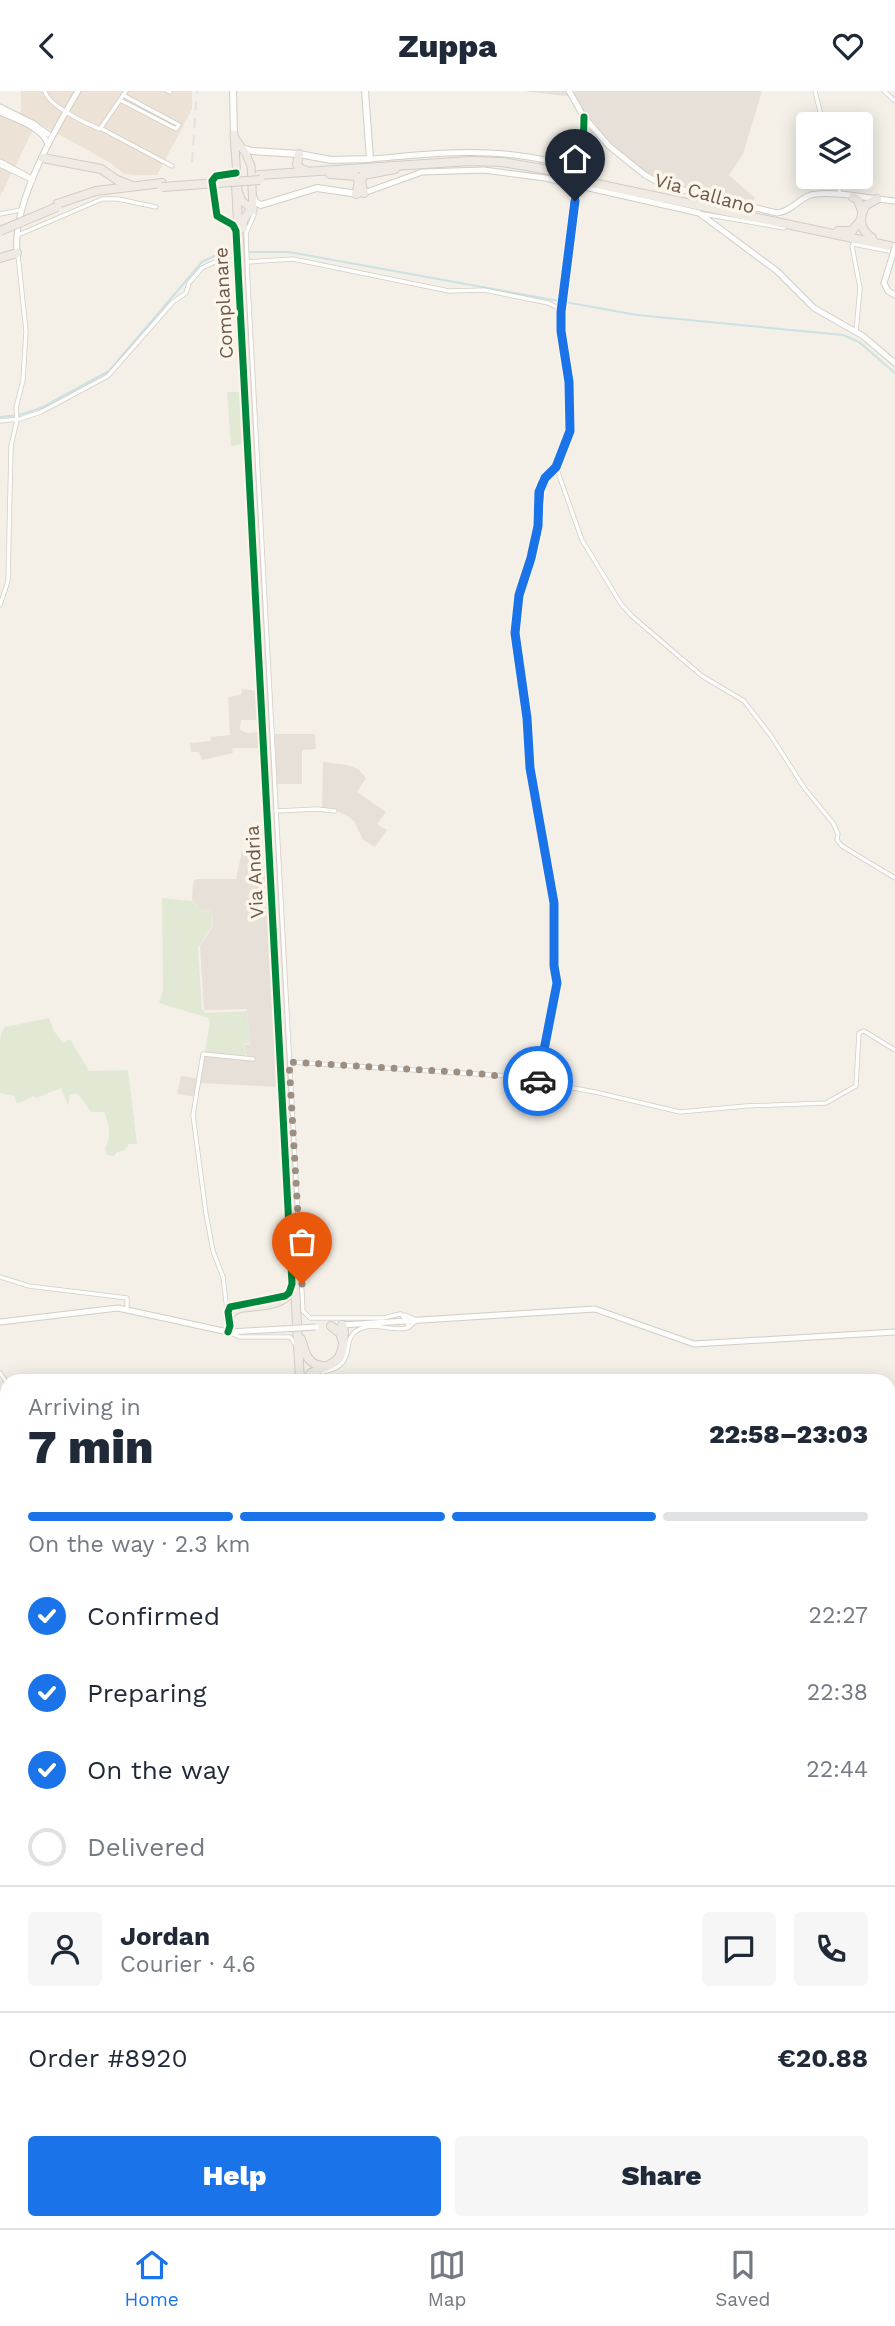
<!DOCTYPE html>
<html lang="en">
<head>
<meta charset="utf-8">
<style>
  body { margin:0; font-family:"Work Sans",sans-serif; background:#f6f6f7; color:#1f2937; height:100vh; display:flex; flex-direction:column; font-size:26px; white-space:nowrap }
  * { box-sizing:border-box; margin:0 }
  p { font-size:23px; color:#747a83 }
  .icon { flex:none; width:38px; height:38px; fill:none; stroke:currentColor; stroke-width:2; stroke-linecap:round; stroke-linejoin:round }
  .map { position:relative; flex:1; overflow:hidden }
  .panel { position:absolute; left:0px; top:1283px; width:896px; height:856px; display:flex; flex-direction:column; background:#fff; border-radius:21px 21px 0 0; box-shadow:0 4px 18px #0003 }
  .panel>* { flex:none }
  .controls { position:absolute; left:796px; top:21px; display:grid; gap:14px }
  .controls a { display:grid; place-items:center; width:77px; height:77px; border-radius:7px; background:#fff; box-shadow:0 4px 18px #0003; font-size:35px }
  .pin { position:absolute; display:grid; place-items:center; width:60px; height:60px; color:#fff; margin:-72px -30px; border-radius:50% 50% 50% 0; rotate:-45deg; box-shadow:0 0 7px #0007 }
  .pin .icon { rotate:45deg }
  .courier { position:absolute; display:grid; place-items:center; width:70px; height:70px; margin:-35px; border:5px solid #1a73e8; border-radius:50%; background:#fff; color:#222; box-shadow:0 2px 9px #0007 }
  .head em { font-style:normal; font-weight:800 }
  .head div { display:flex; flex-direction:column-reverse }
  .head { display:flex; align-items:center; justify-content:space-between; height:119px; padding:0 28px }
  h1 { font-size:46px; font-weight:800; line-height:52px }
  .bar { display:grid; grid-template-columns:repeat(4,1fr); gap:10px 7px; align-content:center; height:84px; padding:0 28px }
  .bar i { height:9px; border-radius:5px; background:#e0e1e3 }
  .bar .current { background:#1a73e8 }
  .bar p { grid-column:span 4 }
  .line { display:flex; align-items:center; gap:18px; padding:0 28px; border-top:2px solid #e0e1e3 }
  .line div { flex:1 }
  .round { display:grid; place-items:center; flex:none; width:74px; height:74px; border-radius:7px; background:#f6f6f7 }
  ol { padding:0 28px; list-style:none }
  li { display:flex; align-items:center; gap:21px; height:77px }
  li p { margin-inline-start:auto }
  li .icon { padding:7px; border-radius:50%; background:#1a73e8; color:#fff; stroke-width:4 }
  li:last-child { color:#747a83 }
  li i { width:38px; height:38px; border:4px solid #e0e1e3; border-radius:50% }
  .action { display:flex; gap:14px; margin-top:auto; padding:14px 28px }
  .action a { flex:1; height:80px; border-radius:7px; background:#1a73e8; color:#fff; font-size:28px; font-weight:800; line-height:80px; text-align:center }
  .action a+a { background:#f6f6f7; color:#1f2937 }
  header { display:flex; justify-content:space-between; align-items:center; height:91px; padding:0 28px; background:#fff; font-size:32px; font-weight:800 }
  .dock { display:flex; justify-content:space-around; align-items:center; height:98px; border-top:2px solid #e0e1e3; background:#fff; font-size:19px; color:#747a83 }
  .dock a { display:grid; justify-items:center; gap:4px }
  .dock .current { color:#1a73e8 }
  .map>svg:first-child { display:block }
</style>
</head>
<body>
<header><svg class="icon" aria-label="back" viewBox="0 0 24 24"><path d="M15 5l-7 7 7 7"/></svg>Zuppa<svg class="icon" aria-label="heart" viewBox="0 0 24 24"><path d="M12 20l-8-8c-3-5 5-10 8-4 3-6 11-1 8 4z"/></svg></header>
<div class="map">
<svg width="895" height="2137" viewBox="0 0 895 2137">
  <rect width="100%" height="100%" fill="#f4f0e8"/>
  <!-- residential -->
  <polygon fill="#ece2d6" points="21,0 192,0 192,18 157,84 133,84 123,82 109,71 40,33 33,39 0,106 0,21 16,29 21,19"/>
  <!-- industrial -->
  <g fill="#e6e0d9">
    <polygon points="522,0 762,0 743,63 729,84 755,107 752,113 672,94 637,76 614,57 582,19 575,6"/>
    <polygon points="242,598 258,600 259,629 241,629 240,639 247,642 260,641 261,657 232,657 233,662 202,669 199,661 191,661 190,652 211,650 210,646 230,644 228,606 241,604"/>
    <polygon points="275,643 315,643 316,658 302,659 302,693 277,693"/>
    <polygon points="323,671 347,674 358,678 366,687 357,701 386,721 377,733 387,739 375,756 363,749 354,730 349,726 337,720 322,718"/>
    <polygon points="266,735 279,996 199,992 196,1006 177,1003 181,985 196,987 202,962 247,966 244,954 250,953 247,918 204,919 200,855 213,835 212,820 202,819 192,809 193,794 194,789 198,788 236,788 242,760 260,761 262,736"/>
  </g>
  <!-- green -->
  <g fill="#e1e9d5">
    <polygon points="227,301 241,301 244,353 231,355"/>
    <polygon points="162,807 192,810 202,819 212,820 212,835 198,857 202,918 205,922 247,920 250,952 244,953 246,967 205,961 210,931 208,927 159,912 163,899"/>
    <path d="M49 927 54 940 63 952 70 948 89 980 128 979 137 1053H129L124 1060 117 1061 114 1065 107 1064 105 1057C112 1047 109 1032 104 1021H91L77 1002 70 1004 68 1015 61 997 36 1007 34 1005 17 1013 14 1005 0 1002V949L1 943 5 936Z"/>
  </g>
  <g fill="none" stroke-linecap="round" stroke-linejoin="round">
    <!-- stream -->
    <g stroke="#cce1e2" stroke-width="2">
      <polyline points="246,161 289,161 637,224 843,244 859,251 895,282"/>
      <polyline points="0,326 19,324 41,317 109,280 202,171 216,164 234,162"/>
    </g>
    <!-- minor casing -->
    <g stroke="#d2cdc7" stroke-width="5">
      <g id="minor">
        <path d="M45 0C47 14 87 33 100 38L126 0"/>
        <polyline points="168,0 170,1"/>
        <polyline points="815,0 823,33"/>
        <polyline points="884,0 895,10"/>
        <polyline points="120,9 176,38 179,34 123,4"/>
        <polyline points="102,38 172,75"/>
        <polyline points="0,70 32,87"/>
        <polyline points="0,74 33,90"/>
        <polyline points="837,86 840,104"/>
        <polyline points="253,119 254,124 246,142 248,193 303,1220 310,1227 383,1227 400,1223"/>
        <polyline points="0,123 21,119"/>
        <polyline points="703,123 784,137"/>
        <polyline points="235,138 233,134 217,125 212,90 216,85 236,82"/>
        <polyline points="18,144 102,108 118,108 156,116"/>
        <polyline points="235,146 236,170"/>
        <polyline points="248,171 293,168 449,200 484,199 548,212 561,218"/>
        <polyline points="856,241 860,197 852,155 853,153 894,161"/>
        <polyline points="0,330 20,328 41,321 108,285 173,211 186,202 189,192 202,177 217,170 236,169"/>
        <polyline points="556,376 582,449 621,513 633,526 702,585 744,610 771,645 805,698 833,732 838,743 837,749 842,755 895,787"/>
        <polyline points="0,514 8,490 11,355 17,329 16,317 23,289 26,240 18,164"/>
        <polyline points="276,720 317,718 335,720"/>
        <polyline points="275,887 277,932"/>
        <polyline points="290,971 508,985 595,1001 680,1021 746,1015 826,1012 856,995 859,942 864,940 895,959"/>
        <polyline points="538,991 557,893 554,875 554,812 530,677 527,627 515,542 519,504 531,467 537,443 541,394 545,387 556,376 570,340 569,291 561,240 561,221 577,95"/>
        <polyline points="0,1186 29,1195 127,1207 127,1219"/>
        <polyline points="251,1212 277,1207"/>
        <polyline points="227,1219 223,1186 213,1160 206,1123 193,1024 203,963 253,968"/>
        <polyline points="228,1222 230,1216 239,1214"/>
        <polyline points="405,1224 417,1229 409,1236"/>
        <polyline points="230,1242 240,1246 290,1246 295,1253"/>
        <path d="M322 1281C360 1275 339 1248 358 1239 374 1230 391 1241 407 1237L408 1231 401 1223"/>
        <polyline points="0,1282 7,1292"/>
        <polyline points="0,1574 7,1570"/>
        <polyline points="96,2132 99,2137"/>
        <polyline points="352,2132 352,2137"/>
        <polyline points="737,2137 739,2132"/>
      </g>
    </g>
    <!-- tertiary casing -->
    <g stroke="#d2cdc7" stroke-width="7">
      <g id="tertiary">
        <path d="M569 0 584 26 609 55 645 84 663 94 777 122C792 120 798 108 811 104 830 99 873 108 895 110"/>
        <polyline points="0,16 34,33 48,43"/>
        <path d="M0 21C15 28 42 36 48 53"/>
        <path d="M370 68C409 65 449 60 489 62 520 63 550 70 580 76"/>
        <polyline points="580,78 584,52 584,26"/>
        <polyline points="364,102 422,81 484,79 545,87 699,122 777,180 814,217 863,245 895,272"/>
        <path d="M17 162C12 113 53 42 78 0"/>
        <polyline points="893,163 884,192 888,200 895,204"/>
        <polyline points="0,1231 118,1217 228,1241 282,1238"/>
        <polyline points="342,1234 595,1218 694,1253 895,1241"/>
      </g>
    </g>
    <!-- secondary casing -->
    <g stroke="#d3cdc7" stroke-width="8">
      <g id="secondary">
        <polyline points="233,0 234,43"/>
        <polyline points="242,57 252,60 299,63 331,69 370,68 365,0"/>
        <polyline points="254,107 255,111 261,114 317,97 358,103"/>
      </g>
    </g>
    <!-- primary casing -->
    <g stroke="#d3cbc6" stroke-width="9">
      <g id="primary">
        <polyline points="234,43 238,100 242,110 253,119"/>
        <polyline points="235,47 246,63 251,75 253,118"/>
      </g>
    </g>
    <!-- trunk casing -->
    <g stroke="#d3cbc6" stroke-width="10">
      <g id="trunk">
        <polyline points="299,63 297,74 301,78 305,79"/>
        <polyline points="43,67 101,78 117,89 130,94"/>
        <polyline points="330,83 356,85 359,91 356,103"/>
        <polyline points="259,84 470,70 502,71 572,83"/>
        <polyline points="583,90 895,156"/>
        <polyline points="236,94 300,1290"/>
        <polyline points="364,102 361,91 363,84 395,78"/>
        <polyline points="853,106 858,109 862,120"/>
        <polyline points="57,113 96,100 162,92"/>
        <polyline points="243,137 243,129 249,121"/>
        <polyline points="838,140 852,140 861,129"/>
        <path d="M872 147C860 139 858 127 866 114L877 108"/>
        <polyline points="0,167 17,162"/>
        <path d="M228 1226 235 1219 241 1217C258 1214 288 1216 293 1195"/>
        <polyline points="331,1235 340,1242 342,1248"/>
        <path d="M301 1248C305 1261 307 1274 323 1275"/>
        <path d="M307 1290 311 1282C328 1274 342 1273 343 1252 343 1244 346 1241 342 1234"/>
        <polyline points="345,2132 345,2137"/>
      </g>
    </g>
    <!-- minor -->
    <use href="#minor" stroke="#fdfdfc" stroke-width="3.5"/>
    <!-- tertiary -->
    <use href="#tertiary" stroke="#fdfdfc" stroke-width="5"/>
    <!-- secondary -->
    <use href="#secondary" stroke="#fdfdfc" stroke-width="6"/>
    <!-- primary -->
    <use href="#primary" stroke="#f0ece5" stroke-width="7"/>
    <!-- trunk -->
    <use href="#trunk" stroke="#f0eae4" stroke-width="8"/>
    <!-- rail -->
    <polyline stroke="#e4e2e3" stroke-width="2" stroke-dasharray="10 7" stroke-linecap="butt" points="192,71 197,0"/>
    <!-- tertiary-bridge casing -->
    <g stroke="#d2cdc7" stroke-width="7" stroke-linecap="butt">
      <g id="tertiary-bridge">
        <polyline points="893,163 895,156"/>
        <polyline points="282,1238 316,1236"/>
      </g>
    </g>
    <!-- trunk-bridge casing -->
    <g stroke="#d3cbc6" stroke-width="10" stroke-linecap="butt">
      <g id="trunk-bridge">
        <polyline points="572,83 584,86"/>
        <polyline points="162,96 260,89"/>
        <polyline points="0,140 57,116"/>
      </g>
    </g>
    <!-- tertiary-bridge -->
    <use href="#tertiary-bridge" stroke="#fdfdfc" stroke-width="5"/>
    <!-- trunk-bridge -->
    <use href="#trunk-bridge" stroke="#f0eae4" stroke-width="8"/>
    <!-- cycleway casing -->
    <g stroke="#fcf5e9" stroke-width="11">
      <g id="cycleway">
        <polyline points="538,991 557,893 554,875 554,812 530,677 527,627 515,542 519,504 531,467 537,443 541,394 545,387 556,376 570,340 569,291 561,240 561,221 577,94 583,64 584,26"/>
        <polyline points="228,1241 230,1235 228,1221 230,1216 285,1205 289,1202 292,1193 236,140 233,134 217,125 212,90 216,85 236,82"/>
      </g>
    </g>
    <!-- cycleway -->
    <use href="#cycleway" stroke="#00873e" stroke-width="7"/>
  </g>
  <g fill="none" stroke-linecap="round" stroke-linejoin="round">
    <!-- done -->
    <polyline stroke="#9c8e83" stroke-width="7" stroke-dasharray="0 12.6" points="302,1193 289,971 474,982 538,990"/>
    <!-- route -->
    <polyline stroke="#1a73e8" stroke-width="9" points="538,990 557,892 554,875 554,812 530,677 527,627 515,542 519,504 531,467 538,435 539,401 545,387 556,376 570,340 569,291 561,240 561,221 575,110"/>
  </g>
  <g text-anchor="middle" stroke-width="7" stroke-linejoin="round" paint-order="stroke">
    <!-- street labels -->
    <g font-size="19" fill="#6d594d" stroke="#fcf5e9">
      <text transform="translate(705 102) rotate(16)" y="7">Via Callano</text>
      <text transform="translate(223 212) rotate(-93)" y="7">Complanare</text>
      <text transform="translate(254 781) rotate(-93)" y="7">Via Andria</text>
    </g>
  </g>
</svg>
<div class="controls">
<a><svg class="icon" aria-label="layers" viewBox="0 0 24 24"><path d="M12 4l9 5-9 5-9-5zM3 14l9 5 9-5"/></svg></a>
</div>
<div class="pin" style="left:302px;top:1193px;background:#ea580c"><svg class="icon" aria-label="bag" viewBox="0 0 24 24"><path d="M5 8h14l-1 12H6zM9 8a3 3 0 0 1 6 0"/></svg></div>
<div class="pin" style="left:575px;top:110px;background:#1f2937"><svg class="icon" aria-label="home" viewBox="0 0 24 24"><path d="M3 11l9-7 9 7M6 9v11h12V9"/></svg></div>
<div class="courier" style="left:538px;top:990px"><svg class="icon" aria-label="car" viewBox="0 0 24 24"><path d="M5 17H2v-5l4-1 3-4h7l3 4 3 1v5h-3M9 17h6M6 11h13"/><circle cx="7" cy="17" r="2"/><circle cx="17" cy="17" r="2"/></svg></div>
<section class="panel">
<div class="head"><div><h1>7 min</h1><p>Arriving in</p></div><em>22:58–23:03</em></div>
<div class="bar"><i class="current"></i><i class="current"></i><i class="current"></i><i></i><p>On the way · 2.3 km</p></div>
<ol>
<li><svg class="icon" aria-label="check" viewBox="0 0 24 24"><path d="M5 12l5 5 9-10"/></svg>Confirmed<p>22:27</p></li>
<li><svg class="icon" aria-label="check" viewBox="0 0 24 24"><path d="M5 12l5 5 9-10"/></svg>Preparing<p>22:38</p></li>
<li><svg class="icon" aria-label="check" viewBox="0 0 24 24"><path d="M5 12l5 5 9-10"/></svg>On the way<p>22:44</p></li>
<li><i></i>Delivered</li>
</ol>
<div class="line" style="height:126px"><a class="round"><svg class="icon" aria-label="person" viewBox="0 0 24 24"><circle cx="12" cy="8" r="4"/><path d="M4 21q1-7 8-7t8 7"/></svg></a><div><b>Jordan</b><p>Courier · 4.6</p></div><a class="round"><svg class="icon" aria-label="chat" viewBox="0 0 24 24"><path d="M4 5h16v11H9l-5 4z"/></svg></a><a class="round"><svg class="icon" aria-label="phone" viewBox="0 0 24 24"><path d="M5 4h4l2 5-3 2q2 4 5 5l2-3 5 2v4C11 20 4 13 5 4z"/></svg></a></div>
<div class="line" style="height:91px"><div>Order #8920</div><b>€20.88</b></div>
<div class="action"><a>Help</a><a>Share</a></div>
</section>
</div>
<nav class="dock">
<a class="current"><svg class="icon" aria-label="home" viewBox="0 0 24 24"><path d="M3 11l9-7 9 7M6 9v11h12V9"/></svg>Home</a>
<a><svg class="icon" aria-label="map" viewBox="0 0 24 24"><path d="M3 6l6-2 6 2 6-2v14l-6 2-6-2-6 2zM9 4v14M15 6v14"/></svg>Map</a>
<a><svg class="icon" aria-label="saved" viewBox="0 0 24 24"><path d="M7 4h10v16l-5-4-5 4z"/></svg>Saved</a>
</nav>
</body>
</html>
